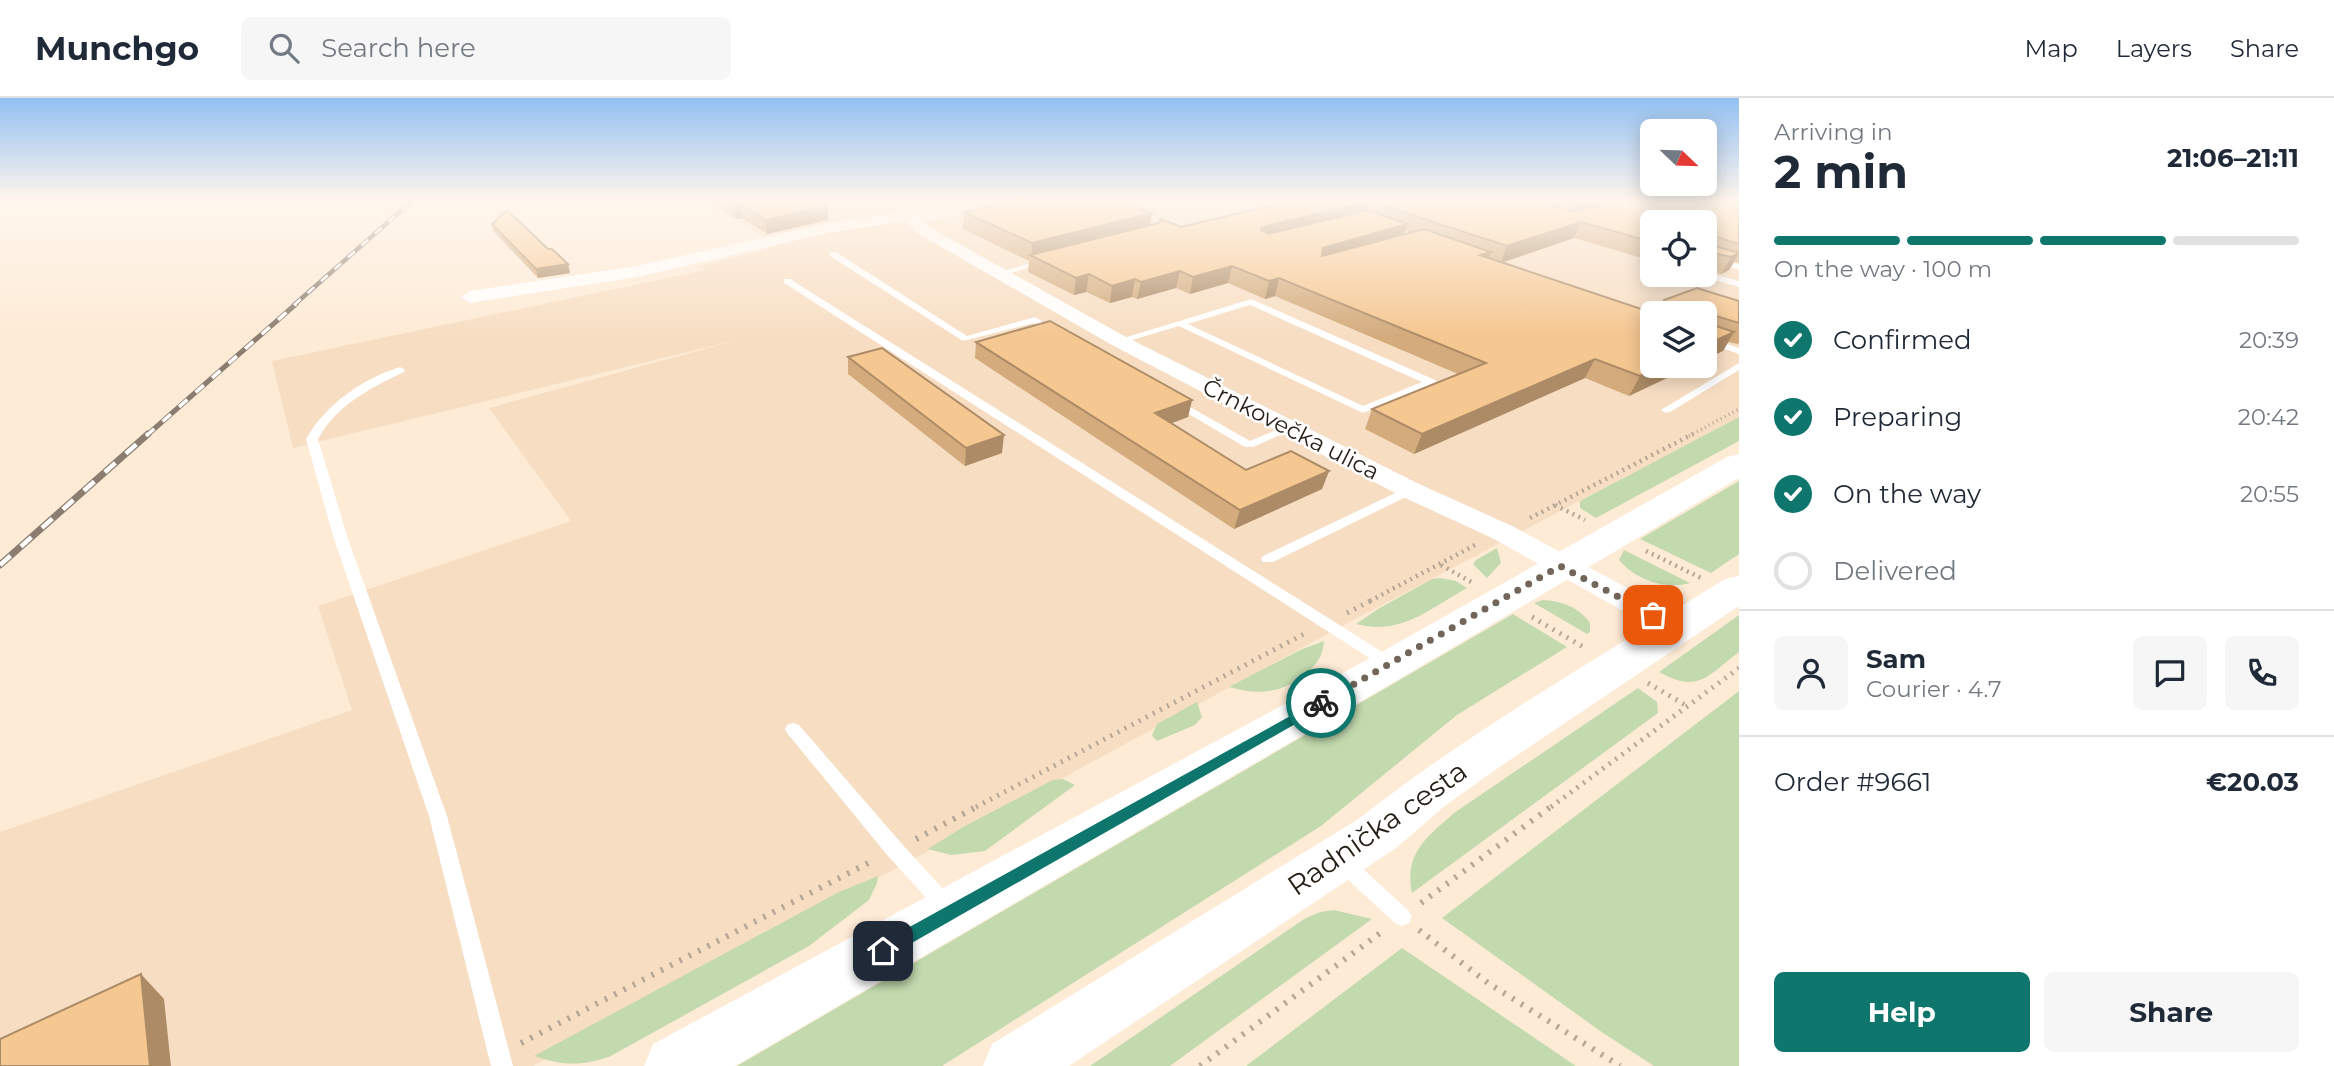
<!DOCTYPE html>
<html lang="en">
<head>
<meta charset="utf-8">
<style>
  body { margin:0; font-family:Montserrat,sans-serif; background:#f6f6f7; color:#1f2937; height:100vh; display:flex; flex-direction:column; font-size:26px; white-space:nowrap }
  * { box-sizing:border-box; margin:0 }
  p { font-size:23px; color:#747a83 }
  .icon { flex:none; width:38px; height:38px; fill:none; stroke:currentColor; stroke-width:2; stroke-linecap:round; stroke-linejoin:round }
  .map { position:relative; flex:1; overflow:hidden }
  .sheet { display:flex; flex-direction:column; background:#fff; width:595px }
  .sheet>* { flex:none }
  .needle { width:46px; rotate:113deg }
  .buttons { position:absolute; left:1640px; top:21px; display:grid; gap:14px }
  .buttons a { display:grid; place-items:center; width:77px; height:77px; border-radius:10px; background:#fff; box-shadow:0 4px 18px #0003; font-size:35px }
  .pin { position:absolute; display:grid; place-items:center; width:60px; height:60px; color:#fff; margin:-30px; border-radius:14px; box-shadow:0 4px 10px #0006 }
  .courier { position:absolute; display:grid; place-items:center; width:70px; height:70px; margin:-35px; border:5px solid #0f766e; border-radius:50%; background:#fff; color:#222; box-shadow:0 2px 9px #0007 }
  .summary em { font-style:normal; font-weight:700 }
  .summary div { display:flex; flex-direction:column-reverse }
  .summary { display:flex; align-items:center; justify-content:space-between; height:119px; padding:0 35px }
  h1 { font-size:46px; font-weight:700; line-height:52px }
  .bar { display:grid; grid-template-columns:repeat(4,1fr); gap:10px 7px; align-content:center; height:84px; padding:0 35px }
  .bar i { height:9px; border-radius:5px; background:#e0e1e3 }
  .bar .active { background:#0f766e }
  .bar p { grid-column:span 4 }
  .line { display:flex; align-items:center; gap:18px; padding:0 35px; border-top:2px solid #e0e1e3 }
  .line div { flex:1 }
  .round { display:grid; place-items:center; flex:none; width:74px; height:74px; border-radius:10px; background:#f6f6f7 }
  ol { padding:0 35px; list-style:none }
  li { display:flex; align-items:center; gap:21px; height:77px }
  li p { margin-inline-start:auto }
  li .icon { padding:7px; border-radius:50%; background:#0f766e; color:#fff; stroke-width:4 }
  li:last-child { color:#747a83 }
  li i { width:38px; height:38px; border:4px solid #e0e1e3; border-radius:50% }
  .primary-button { display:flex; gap:14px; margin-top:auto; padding:14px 35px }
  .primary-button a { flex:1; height:80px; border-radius:10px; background:#0f766e; color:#fff; font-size:28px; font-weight:700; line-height:80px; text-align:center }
  .primary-button a+a { background:#f6f6f7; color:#1f2937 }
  header { display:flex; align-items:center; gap:42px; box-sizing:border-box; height:98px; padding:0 35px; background:#fff; border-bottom:2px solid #e0e1e3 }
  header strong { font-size:33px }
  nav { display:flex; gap:38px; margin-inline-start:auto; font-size:24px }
  .search { width:490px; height:63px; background:#f6f6f7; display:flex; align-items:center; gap:18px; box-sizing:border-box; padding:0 24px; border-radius:10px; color:#747a83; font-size:26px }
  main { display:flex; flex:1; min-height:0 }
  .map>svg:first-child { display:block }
</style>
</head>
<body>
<header>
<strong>Munchgo</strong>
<div class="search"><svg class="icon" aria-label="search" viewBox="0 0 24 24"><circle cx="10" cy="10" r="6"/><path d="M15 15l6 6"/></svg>Search here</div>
<nav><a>Map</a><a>Layers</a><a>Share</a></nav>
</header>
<main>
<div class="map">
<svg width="1739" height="968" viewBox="0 0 1739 968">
  <rect width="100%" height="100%" fill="#feebd6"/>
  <!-- built -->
  <path fill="#f7dec3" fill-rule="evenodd" d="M703 103H890L910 124H924L1023 103H1739V319L1344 527 533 968H0V734L352 612 318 508 571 423 489 310 741 241 293 350 272 263 705 172 701 168 780 148ZM1652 124H1704V177H1652ZM1652 215H1704V268H1652Z"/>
  <!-- green -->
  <g fill="#c2daae">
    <polygon points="1739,319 1739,343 1596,420 1580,410 1580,403"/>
    <polygon points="1739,383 1739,456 1711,475 1640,441"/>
    <polygon points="1497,450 1501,465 1487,480 1473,466 1476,462"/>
    <path d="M1624 452 1690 485C1665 492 1636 482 1619 462Z"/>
    <path d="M1440 480 1456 483 1467 490C1429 511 1401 538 1356 526L1378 511 1432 481Z"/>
    <path d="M1543 502C1561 503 1579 509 1590 525V534L1587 536 1534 505Z"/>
    <polygon points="1513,516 1567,549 1457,617 1321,728 942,968 737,968"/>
    <path d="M1739 517V554C1707 578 1699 596 1659 574Z"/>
    <path d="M1324 543C1323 556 1319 563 1310 572 1285 595 1261 598 1229 589L1300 552Z"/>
    <path d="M1638 590 1657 604 1658 615 1412 795C1404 755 1426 740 1454 715Z"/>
    <polygon points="1739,593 1739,968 1654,968 1603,935 1442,820"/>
    <polygon points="1197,604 1202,619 1195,627 1157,643 1152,637 1157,626"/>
    <polygon points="1063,681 1075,687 985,753 951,757 928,751 963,729 1053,682"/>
    <path d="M878 778 877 785 869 802 809 848 609 959C579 968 564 968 534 958L839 794Z"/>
    <polygon points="1334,812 1372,821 1170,968 1090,968 1304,821 1320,814"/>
    <polygon points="1402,850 1576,968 1246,968"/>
  </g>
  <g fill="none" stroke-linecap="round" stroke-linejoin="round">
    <!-- path-far3 -->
    <polyline stroke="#b6a796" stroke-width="3.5" stroke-dasharray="1 3.5" stroke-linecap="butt" points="1689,338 1739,311"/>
    <!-- path-far2 -->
    <g stroke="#b6a796" stroke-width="4.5" stroke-dasharray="2 4.5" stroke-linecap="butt">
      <polyline points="1555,407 1585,422"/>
      <polyline points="1530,420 1693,336"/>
      <polyline points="1646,453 1701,480"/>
      <polyline points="1441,467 1473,485"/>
      <polyline points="1370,503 1475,447"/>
    </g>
    <!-- path-far1 -->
    <g stroke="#b6a796" stroke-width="5" stroke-dasharray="2 6" stroke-linecap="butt">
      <polyline points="1347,515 1374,501"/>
      <polyline points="1532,519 1585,550"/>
      <polyline points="1648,585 1687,608"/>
      <polyline points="976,709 1304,536"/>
      <polyline points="1551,709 1739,570"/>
    </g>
    <!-- path -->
    <g stroke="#b6a796" stroke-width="6" stroke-dasharray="2.5 8" stroke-linecap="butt">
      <polyline points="916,741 980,707"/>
      <polyline points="1421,805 1553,707"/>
      <polyline points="1419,832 1488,885 1620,968"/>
      <polyline points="521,945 874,762"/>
      <polyline points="1200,968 1383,833"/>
    </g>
    <!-- service -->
    <g fill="#fff" fill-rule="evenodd">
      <polygon points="830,154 836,154 967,238 1035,219 1062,235 1054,237 1034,225 963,243 830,158"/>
      <polygon points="1704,157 1739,166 1739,172 1704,162"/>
      <polygon points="1044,161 1051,163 998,179 994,176"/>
      <polygon points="1704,174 1739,183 1739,189 1701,178 1704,177"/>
      <polygon points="784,181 790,181 1395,562 1398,566 1395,570 1385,570 784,185"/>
      <path d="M1251 201 1435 282 1436 284 1363 315 1179 228 1119 246 1114 243ZM1250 207 1422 284 1363 308 1188 226Z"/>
      <polygon points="1704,238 1739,250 1739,256 1704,244"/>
      <polygon points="1739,265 1739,272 1670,314 1666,315 1661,312"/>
      <path d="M400 269 405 272 404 274C370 290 337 307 318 341L348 441 447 718 513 968H491L429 718 334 441 306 341C326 306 362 281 400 269Z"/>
      <polygon points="1174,300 1250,343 1286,328 1290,327 1296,330 1253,349 1245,349 1170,305 1170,301"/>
      <polygon points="1410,388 1416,392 1414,395 1273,464 1263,464 1261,461 1263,458"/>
      <polygon points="793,625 799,627 902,746 953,802 956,808 953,814 946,817 939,814 888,758 787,635 785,631 787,627"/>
      <polygon points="1342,756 1349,758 1409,813 1412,819 1409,825 1402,828 1395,825 1335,770 1333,764 1335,758"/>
    </g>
    <!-- minor -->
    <polygon fill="#fff" fill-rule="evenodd" points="889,103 904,103 918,115 983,103 1013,103 1006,108 924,123 929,129 1126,239 1419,386 1512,428 1687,522 1692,529 1687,536 1676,539 1665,536 1492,440 1401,398 1112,247 917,135 905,123 828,135 637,179 470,205 461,199 470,193 637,168 828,125 898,114"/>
    <!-- secondary -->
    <g fill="#fff" fill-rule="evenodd">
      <polygon points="1739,356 1739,380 1406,577 735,968 644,968 653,946 1376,557 1727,359"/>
      <path d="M1739 478V508L1498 670 1446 707 1396 750 1069 968H983L992 946 1360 720C1474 630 1602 558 1725 481Z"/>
    </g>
    <!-- rail-far2 casing -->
    <g stroke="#8b7e70" stroke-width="4.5">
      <polyline id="rail-far2" points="294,207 412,103"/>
    </g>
    <!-- rail-far1 casing -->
    <g stroke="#8b7e70" stroke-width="5">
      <polyline id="rail-far1" points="146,338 296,206"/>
    </g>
    <!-- rail casing -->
    <g stroke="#8b7e70" stroke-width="7">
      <polyline id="rail" points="0,467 148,336"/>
    </g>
    <!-- rail-far2 -->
    <use href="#rail-far2" stroke="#fff" stroke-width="2.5" stroke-dasharray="9" stroke-linecap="butt"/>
    <!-- rail-far1 -->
    <use href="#rail-far1" stroke="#fff" stroke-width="3.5" stroke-dasharray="11" stroke-linecap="butt"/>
    <!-- rail -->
    <use href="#rail" stroke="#fff" stroke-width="4.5" stroke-dasharray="14" stroke-linecap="butt"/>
  </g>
  <!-- wall -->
  <g fill="#d3ab7d" fill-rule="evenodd">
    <polygon points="709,103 818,103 828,122 767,136 742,120 736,121"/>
    <path d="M1291 103H1731L1739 105V165L1734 164 1729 172 1721 176 1704 172V124H1652V163L1574 140 1502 165 1641 211 1661 209 1664 202 1739 203V245L1737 246 1728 244 1723 253 1652 268H1692L1629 298 1585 280 1414 356 1365 331 1372 311 1458 276 1275 198 1265 201 1228 185 1190 196 1176 190 1137 201 1132 199 1110 205 1086 194 1074 197 1028 174 1029 163 963 131 964 114 1152 115 1150 128 1181 129ZM1405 133 1411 135 1403 137Z"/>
    <polygon points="492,126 548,151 568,166 570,175 538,180 494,134"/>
    <polygon points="976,244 1192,302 1188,319 1171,325 1246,372 1329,373 1322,391 1234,431 975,260"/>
    <polygon points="848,259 1002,355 965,368 848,276"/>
  </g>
  <!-- shaded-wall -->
  <g fill="#ac8b66">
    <polygon points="1369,103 1364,119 1258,145 1261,132 1262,129"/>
    <polygon points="1584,103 1635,103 1569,120 1576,105"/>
    <polygon points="741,106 742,120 736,121 734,107"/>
    <polygon points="828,108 828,122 767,136 766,122"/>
    <polygon points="1152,115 1149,133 1031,158 1032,145"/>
    <polygon points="1581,124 1574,140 1500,165 1507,148"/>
    <polygon points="1407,126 1402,142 1318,166 1323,150"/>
    <polygon points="1491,154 1484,171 1480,157"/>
    <polygon points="1714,155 1704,172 1704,167 1709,159"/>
    <polygon points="1739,155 1729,172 1721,176 1731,159"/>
    <polygon points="568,166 570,175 538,180 536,171"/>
    <polygon points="1232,168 1228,185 1190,196 1193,179"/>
    <polygon points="1180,173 1176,190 1137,201 1141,184"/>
    <polygon points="1089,176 1086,194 1074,197 1076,180"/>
    <polygon points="1279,180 1275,198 1265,201 1269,183"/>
    <polygon points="1135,181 1132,199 1110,205 1112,188"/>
    <polygon points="1734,234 1723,253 1704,262 1704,248"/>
    <polygon points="1595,261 1585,280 1414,356 1422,336"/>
    <polygon points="1662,268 1692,268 1629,298 1640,278"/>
    <polygon points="1192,302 1188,319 1151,333 1155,315"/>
    <polygon points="1004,337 1002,355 965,368 966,350"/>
    <polygon points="1329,373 1322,391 1234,431 1240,412"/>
    <polygon points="141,876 164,901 171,968 150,968"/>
  </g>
  <!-- building -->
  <g fill="#f5c791" stroke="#ac8b66" stroke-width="2">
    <polygon points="728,103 818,103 828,108 766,122 741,106 734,107"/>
    <polygon points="1012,103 1118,103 1152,115 1032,145 964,114"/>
    <polygon points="1291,103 1535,103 1575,114 1617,103 1731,103 1739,105 1739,146 1714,138 1710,140 1711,147 1739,155 1731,159 1714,155 1709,159 1704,158 1704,124 1652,124 1652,144 1581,124 1507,148 1369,103 1262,129 1261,132 1268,136 1368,112 1407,126 1323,150 1322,158 1424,131 1491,154 1480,157 1641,211 1652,207 1663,210 1664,202 1697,190 1739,203 1739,225 1713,217 1713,227 1734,234 1704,248 1704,215 1652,215 1652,268 1662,268 1640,278 1595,261 1422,336 1372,311 1486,265 1279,180 1269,183 1232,168 1193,179 1180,173 1141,184 1135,181 1112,188 1089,176 1076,180 1030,157 1159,125 1161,121 1181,129"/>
    <polygon points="1568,103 1584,103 1576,105"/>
    <polygon points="507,112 548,151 552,151 568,166 536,171 492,126"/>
    <polygon points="1050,223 1192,302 1155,315 1246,372 1291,353 1329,373 1240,412 976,244"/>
    <polygon points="882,250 1004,337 966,350 848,259"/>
    <polygon points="141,876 150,968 0,968 0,941"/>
  </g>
  <!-- sky -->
  <linearGradient id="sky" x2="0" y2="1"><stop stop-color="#93c0f1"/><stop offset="0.43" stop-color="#fff6ed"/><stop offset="1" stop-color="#fff6ed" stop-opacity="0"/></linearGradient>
  <rect width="1739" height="238" fill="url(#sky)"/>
  <!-- route -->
  <polygon fill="#0f766e" points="1321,601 1325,602 1325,609 889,858 883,861 877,858 874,853 877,847"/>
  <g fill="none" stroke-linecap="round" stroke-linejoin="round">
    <!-- done -->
    <polyline stroke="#72665a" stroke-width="7" stroke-dasharray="0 12.6" points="1321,605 1560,468 1653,517"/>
  </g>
  <g text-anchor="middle" stroke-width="5" stroke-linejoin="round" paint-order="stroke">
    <!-- street labels -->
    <g font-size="23" fill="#261f17" stroke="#fff">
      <text transform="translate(1291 331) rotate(27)" y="8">Črnkovečka ulica</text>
    </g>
    <!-- near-street labels -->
    <g font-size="28" fill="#261f17" stroke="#fff">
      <text transform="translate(1377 730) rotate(-35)" y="10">Radnička cesta</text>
    </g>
  </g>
</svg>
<div class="buttons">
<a><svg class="needle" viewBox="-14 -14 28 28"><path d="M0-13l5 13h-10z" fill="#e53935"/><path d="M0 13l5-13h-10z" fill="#747a83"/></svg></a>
<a><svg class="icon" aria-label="locate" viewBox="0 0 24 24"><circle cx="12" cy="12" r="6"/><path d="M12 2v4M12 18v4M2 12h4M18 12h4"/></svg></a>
<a><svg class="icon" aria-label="layers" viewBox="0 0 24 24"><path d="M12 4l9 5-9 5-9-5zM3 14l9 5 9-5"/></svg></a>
</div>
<div class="pin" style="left:1653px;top:517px;background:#ea580c"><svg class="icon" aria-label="bag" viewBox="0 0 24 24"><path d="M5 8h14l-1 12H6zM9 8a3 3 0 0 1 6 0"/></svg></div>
<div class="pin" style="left:883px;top:853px;background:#1f2937"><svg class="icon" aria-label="home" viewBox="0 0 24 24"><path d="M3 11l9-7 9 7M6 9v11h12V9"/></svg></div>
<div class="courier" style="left:1321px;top:605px"><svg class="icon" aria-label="bike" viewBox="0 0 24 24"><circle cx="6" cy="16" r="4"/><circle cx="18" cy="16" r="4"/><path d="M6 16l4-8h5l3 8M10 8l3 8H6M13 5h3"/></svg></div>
</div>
<section class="sheet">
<div class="summary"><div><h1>2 min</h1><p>Arriving in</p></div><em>21:06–21:11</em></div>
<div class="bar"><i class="active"></i><i class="active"></i><i class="active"></i><i></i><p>On the way · 100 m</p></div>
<ol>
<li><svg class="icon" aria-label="check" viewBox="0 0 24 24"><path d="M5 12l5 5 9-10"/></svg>Confirmed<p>20:39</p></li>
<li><svg class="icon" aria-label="check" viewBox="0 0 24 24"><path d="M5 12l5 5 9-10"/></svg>Preparing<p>20:42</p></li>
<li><svg class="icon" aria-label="check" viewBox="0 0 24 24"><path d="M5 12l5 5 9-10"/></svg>On the way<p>20:55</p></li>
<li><i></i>Delivered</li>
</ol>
<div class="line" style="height:126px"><a class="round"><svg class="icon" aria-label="person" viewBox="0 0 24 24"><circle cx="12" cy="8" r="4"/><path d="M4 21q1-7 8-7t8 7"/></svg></a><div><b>Sam</b><p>Courier · 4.7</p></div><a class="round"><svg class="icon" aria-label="chat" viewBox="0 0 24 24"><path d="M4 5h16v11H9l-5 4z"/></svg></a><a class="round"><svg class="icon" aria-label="phone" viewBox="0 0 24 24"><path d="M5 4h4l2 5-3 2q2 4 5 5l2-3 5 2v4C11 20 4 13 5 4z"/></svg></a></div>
<div class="line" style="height:91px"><div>Order #9661</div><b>€20.03</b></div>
<div class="primary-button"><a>Help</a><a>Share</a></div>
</section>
</main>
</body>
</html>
